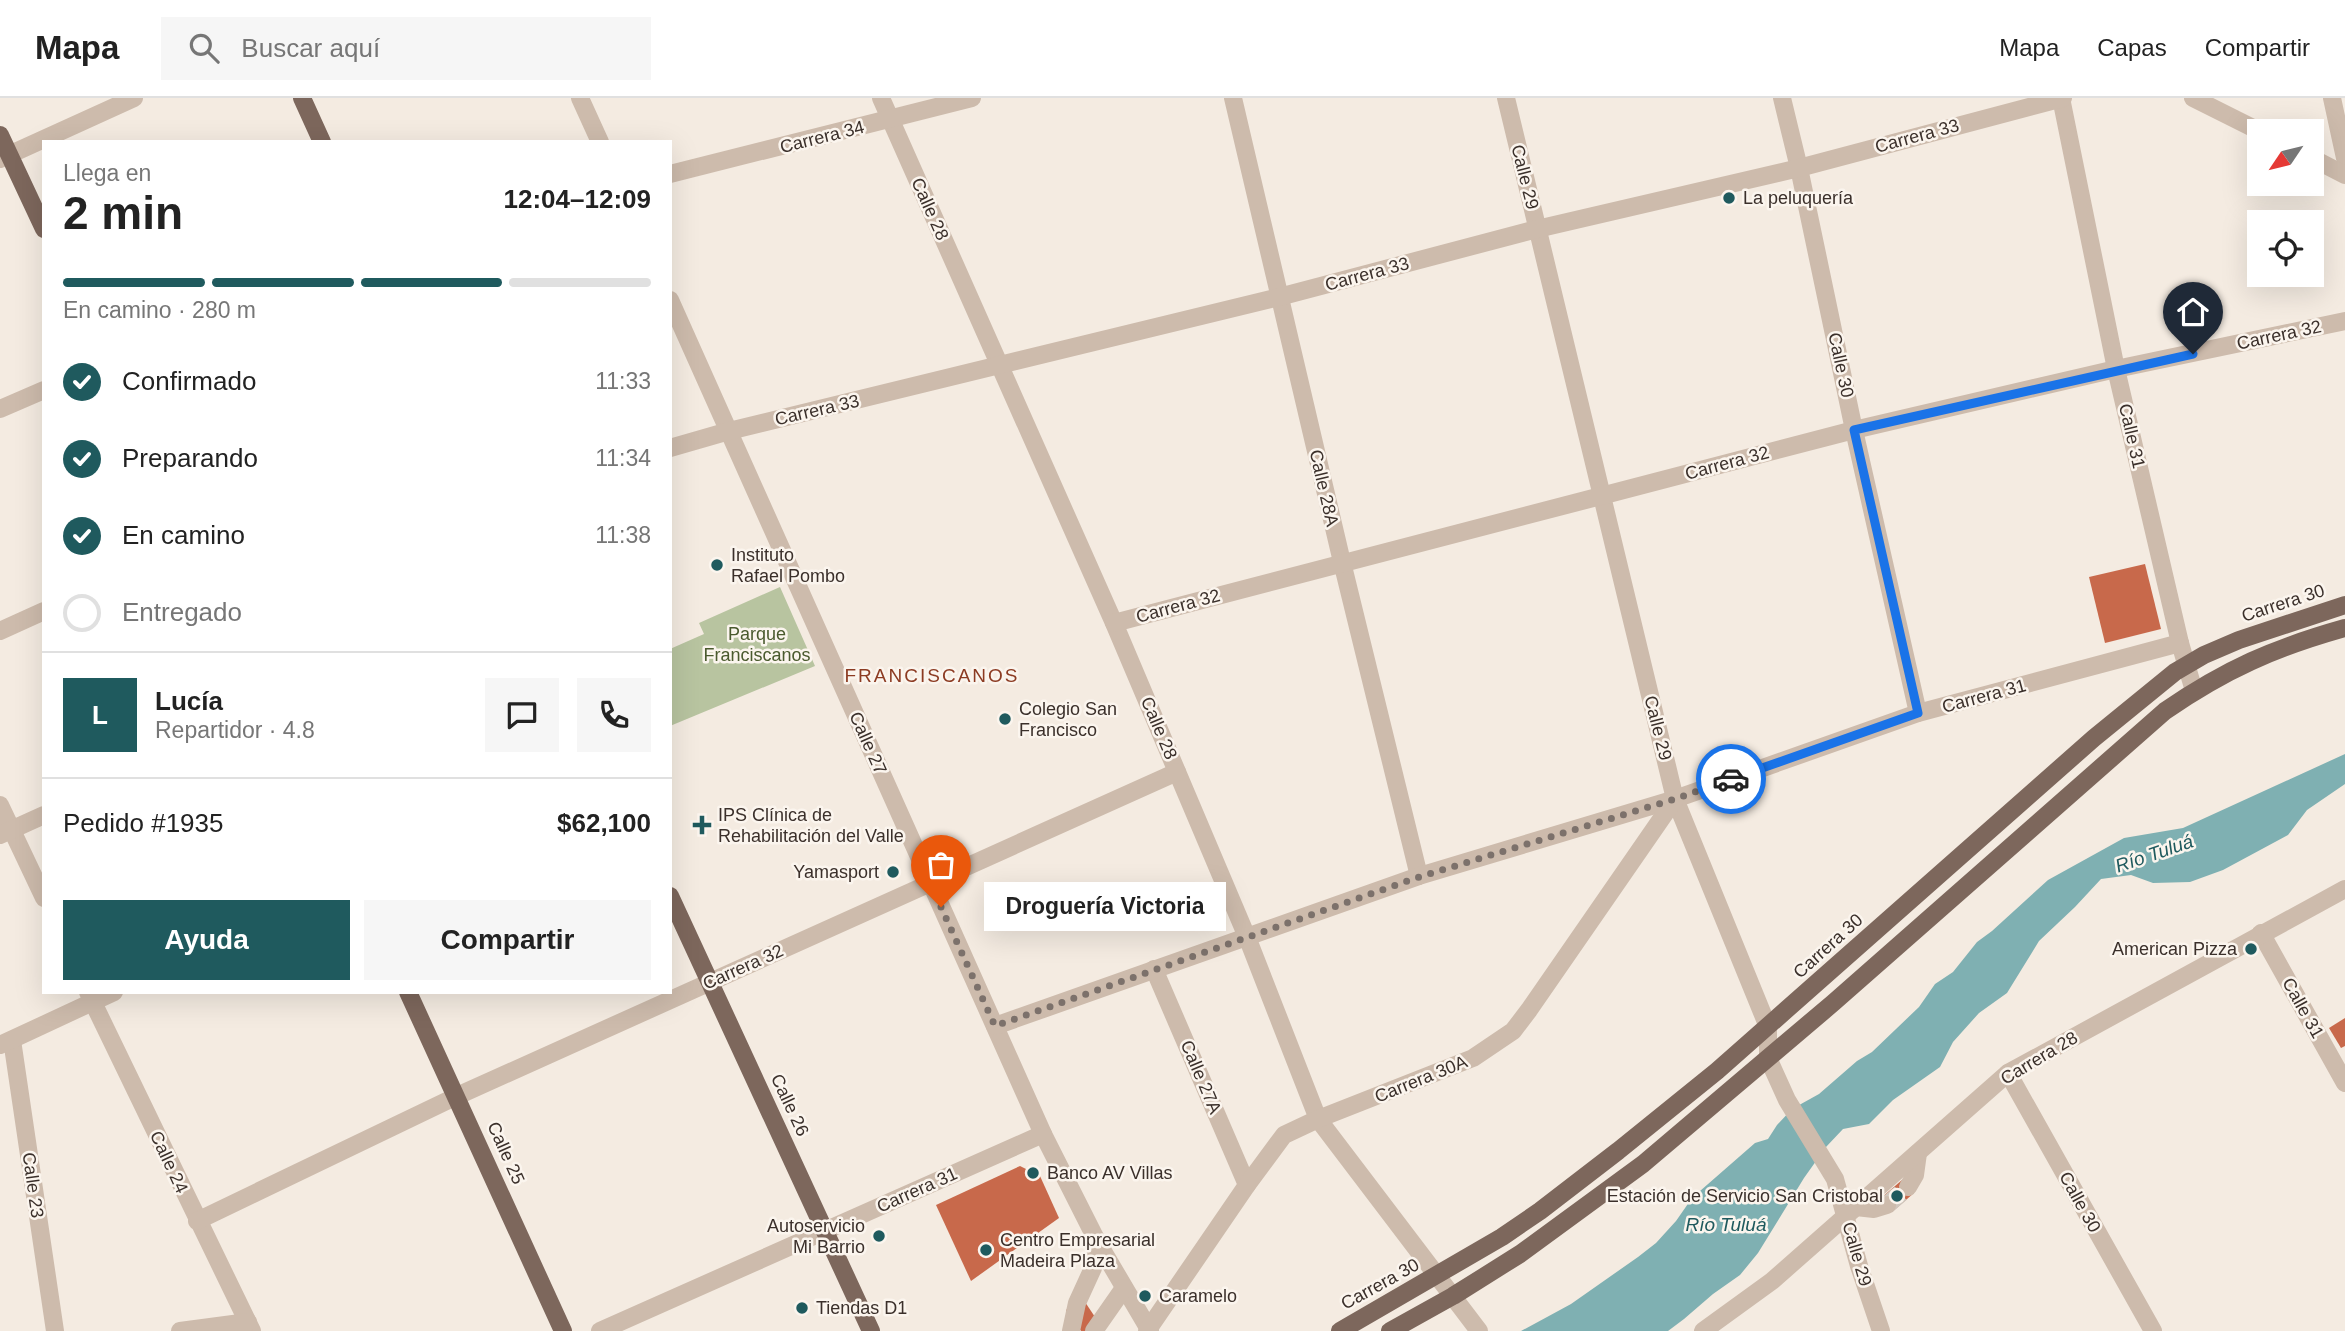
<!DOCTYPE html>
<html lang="es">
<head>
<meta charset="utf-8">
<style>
  body { margin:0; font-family:Arial,sans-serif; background:#f6f6f6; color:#222; height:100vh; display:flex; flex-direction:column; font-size:26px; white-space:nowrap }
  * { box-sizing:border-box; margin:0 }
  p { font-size:23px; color:#767676 }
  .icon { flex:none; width:38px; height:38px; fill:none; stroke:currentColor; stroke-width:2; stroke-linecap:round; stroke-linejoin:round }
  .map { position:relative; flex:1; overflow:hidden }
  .drawer { position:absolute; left:42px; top:42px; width:630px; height:854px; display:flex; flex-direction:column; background:#fff; border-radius:0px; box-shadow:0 7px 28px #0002 }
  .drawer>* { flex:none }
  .needle { width:46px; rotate:235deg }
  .tools { position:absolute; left:2247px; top:21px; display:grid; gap:14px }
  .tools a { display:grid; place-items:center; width:77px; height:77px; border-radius:0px; background:#fff; box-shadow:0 7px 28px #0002; font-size:35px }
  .pin { position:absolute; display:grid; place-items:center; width:60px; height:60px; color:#fff; margin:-72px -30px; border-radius:50% 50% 50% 0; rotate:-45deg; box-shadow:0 0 7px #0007 }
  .pin .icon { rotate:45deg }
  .courier { position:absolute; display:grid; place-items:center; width:70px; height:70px; margin:-35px; border:5px solid #1a73e8; border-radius:50%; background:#fff; color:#222; box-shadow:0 2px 9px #0007 }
  .bubble { position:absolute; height:49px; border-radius:0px; background:#fff; box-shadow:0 7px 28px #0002; font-size:23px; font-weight:600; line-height:49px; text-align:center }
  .summary em { font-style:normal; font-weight:600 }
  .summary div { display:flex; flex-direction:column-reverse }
  .summary { display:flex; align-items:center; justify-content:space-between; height:119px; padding:0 21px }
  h1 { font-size:46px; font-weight:600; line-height:52px }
  .bar { display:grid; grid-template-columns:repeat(4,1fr); gap:10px 7px; align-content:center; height:84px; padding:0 21px }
  .bar i { height:9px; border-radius:5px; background:#e0e0e0 }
  .bar .active { background:#1f5a5e }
  .bar p { grid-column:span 4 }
  .line { display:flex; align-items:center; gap:18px; padding:0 21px; border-top:2px solid #e0e0e0 }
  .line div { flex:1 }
  .round { display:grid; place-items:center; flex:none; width:74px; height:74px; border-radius:0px; background:#f6f6f6 }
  ol { padding:0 21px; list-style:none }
  li { display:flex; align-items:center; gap:21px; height:77px }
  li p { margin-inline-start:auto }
  li .icon { padding:7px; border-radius:50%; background:#1f5a5e; color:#fff; stroke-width:4 }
  li:last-child { color:#767676 }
  li i { width:38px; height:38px; border:4px solid #e0e0e0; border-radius:50% }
  .action { display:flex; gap:14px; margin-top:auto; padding:14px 21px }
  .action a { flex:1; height:80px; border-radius:0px; background:#1f5a5e; color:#fff; font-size:28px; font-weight:600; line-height:80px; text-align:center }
  .action a+a { background:#f6f6f6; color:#222 }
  header { display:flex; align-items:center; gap:42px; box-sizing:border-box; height:98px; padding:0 35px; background:#fff; border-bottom:2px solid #e0e0e0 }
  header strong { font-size:33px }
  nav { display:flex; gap:38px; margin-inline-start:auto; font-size:24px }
  .search { width:490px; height:63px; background:#f6f6f6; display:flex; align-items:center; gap:18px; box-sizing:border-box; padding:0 24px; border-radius:0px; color:#767676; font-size:26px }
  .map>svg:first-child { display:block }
</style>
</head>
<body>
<header>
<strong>Mapa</strong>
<div class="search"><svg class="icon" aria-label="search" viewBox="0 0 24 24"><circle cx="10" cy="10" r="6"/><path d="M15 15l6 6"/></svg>Buscar aquí</div>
<nav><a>Mapa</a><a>Capas</a><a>Compartir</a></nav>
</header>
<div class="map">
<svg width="2345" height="1233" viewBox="0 0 2345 1233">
  <rect width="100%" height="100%" fill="#f4ebe1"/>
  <!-- green -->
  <polygon fill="#b8c4a0" points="780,489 815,568 670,628 670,551 704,536 699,525"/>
  <!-- water -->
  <polygon fill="#7fb0b2" points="2345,656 2345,686 2307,712 2288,737 2223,772 2190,784 2153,785 2131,777 2101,781 2075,809 2039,843 2007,895 1979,915 1953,944 1940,969 1893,1002 1869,1026 1843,1031 1826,1049 1804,1080 1758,1155 1740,1177 1713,1196 1684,1221 1668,1233 1521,1233 1571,1206 1638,1159 1656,1145 1676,1123 1692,1100 1755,1045 1768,1041 1777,1027 1792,1011 1819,996 1857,963 1872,954 1919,909 1935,886 1953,874 1977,844 1992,833 2048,782 2124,740 2183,730"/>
  <!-- building -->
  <g fill="#c8694b">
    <polygon points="2145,466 2161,531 2105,545 2089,479"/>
    <polygon points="2345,920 2345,948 2341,950 2329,930"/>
    <polygon points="1020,1068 1040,1078 1059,1120 971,1183 936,1107"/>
    <polygon points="1902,1082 1914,1095 1892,1114 1881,1100"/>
    <polygon points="1083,1201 1103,1231 1100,1233 1081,1233 1066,1212"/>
  </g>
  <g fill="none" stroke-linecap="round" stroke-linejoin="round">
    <!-- minor-tunnel -->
    <polyline stroke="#cfc6bd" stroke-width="18" stroke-dasharray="18 9" stroke-linecap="butt" points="1887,1107 1908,1089"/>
    <!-- minor -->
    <g stroke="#cdbbac" stroke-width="18">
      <polyline points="580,0 600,44"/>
      <polyline points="881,0 1114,525 1247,839 1318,1021 1479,1233"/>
      <polyline points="1233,0 1342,464 1419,778"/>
      <polyline points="1506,0 1675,701 1768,929 1768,960 1787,1002 1835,1081 1859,1168 1881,1233"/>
      <polyline points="1782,0 1799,70 1854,332 1918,615"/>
      <polyline points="2061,0 2116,271 2180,545 2194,593"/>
      <polyline points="2193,0 2259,33"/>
      <polyline points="2332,0 2345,60"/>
      <polyline points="2312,60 2345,77"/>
      <polyline points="0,61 134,0"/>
      <polyline points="670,76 972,0"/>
      <polyline points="670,202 1043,1036 1097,1143 1150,1233"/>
      <polyline points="0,311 44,292"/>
      <polyline points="670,350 729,333 1279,199 1537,131 1799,70 2063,0"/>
      <polyline points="1114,525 1854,332 2116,271 2345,223"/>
      <polyline points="0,533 44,513"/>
      <polyline points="0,707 44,800"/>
      <polyline points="0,737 44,717"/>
      <polyline points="2261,835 2345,985"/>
      <polyline points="1154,871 1247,1087"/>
      <polyline points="88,894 252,1233"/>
      <polyline points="995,928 1419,778 1675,701 1918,615 2180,545"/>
      <polyline points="12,942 55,1233"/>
      <polyline points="0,947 114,894"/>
      <polyline points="2008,975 2153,1233"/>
      <polyline points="1908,1089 1915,1077 1918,1055"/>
      <polyline points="1856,1109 1874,1111 1887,1107"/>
      <polyline points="197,1123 457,998 1177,674"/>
      <polyline points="180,1233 248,1224"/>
      <polyline points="600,1233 1043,1036"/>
      <polyline points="1071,1233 1077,1205 1093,1170 1097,1143"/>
      <polyline points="1094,1233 1124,1190"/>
      <polyline points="1147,1233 1247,1087 1284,1037 1318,1021 1473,960 1513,933 1529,912 1675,701"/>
      <polyline points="1703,1233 1772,1183 2008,975 2345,791"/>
    </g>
    <!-- major -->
    <g stroke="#7d675c" stroke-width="18">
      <polyline points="302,0 322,44"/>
      <polyline points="0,37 44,131"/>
      <polyline points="670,798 871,1233"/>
      <polyline points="408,894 563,1233"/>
      <polyline points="1340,1233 1502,1139 1540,1113 1618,1053 1717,973 2094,640 2175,574 2204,557 2239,542 2345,507"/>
      <path d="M1390 1233 1453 1198 1520 1156 1643 1066 1833 905 2165 613C2226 571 2274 550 2345 530"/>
    </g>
  </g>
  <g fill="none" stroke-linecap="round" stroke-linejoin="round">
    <!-- done -->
    <polyline stroke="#7c716b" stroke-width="7" stroke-dasharray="0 12.6" points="941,809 995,928 1419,779 1675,701 1731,681"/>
    <!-- route -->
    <polyline stroke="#1a73e8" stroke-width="9" points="1731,681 1918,615 1854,332 2193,256"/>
  </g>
  <!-- markers -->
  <g fill="#1f5a5e" stroke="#fbf5ee" stroke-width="2.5">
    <circle cx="1729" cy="100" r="7"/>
    <circle cx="717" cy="467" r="7"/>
    <circle cx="1005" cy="621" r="7"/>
    <path d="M698.5 716.5h7v7h7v7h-7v7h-7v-7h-7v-7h7z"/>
    <circle cx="893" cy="774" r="7"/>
    <circle cx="2251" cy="851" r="7"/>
    <circle cx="1033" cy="1075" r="7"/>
    <circle cx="1897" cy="1098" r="7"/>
    <circle cx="879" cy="1138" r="7"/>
    <circle cx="986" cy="1152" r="7"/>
    <circle cx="1145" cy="1198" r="7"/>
    <circle cx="802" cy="1210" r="7"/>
  </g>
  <g text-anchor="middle" stroke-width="5" stroke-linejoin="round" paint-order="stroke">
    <!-- street labels -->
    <g font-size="18" fill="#3b302b" stroke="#fbf5ee">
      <text transform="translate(1917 38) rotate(-15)" y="6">Carrera 33</text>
      <text transform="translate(822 39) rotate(-14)" y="6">Carrera 34</text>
      <text transform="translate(1525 79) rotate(76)" y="6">Calle 29</text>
      <text transform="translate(930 111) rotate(66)" y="6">Calle 28</text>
      <text transform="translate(1367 176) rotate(-15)" y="6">Carrera 33</text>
      <text transform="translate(2279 237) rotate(-12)" y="6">Carrera 32</text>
      <text transform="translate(1841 267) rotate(78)" y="6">Calle 30</text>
      <text transform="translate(817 312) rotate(-13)" y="6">Carrera 33</text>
      <text transform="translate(2132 338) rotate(77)" y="6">Calle 31</text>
      <text transform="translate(1727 365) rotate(-15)" y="6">Carrera 32</text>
      <text transform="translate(1324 390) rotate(77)" y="6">Calle 28A</text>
      <text transform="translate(2283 505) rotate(-18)" y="6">Carrera 30</text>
      <text transform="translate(1178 508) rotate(-15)" y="6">Carrera 32</text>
      <text transform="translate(1984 598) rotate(-15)" y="6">Carrera 31</text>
      <text transform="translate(1159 630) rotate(67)" y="6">Calle 28</text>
      <text transform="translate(1658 630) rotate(76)" y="6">Calle 29</text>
      <text transform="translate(868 645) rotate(66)" y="6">Calle 27</text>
      <text transform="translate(1828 848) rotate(-42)" y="6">Carrera 30</text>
      <text transform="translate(743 869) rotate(-24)" y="6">Carrera 32</text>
      <text transform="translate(2303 910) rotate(61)" y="6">Calle 31</text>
      <text transform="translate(2039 960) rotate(-31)" y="6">Carrera 28</text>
      <text transform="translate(1201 979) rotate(67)" y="6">Calle 27A</text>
      <text transform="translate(1421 981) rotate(-22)" y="6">Carrera 30A</text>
      <text transform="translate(790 1007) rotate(65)" y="6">Calle 26</text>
      <text transform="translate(506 1055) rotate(66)" y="6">Calle 25</text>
      <text transform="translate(169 1064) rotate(65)" y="6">Calle 24</text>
      <text transform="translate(33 1087) rotate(82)" y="6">Calle 23</text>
      <text transform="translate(917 1092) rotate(-24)" y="6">Carrera 31</text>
      <text transform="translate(2080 1104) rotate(61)" y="6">Calle 30</text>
      <text transform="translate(1857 1156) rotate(74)" y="6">Calle 29</text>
      <text transform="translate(1380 1186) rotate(-29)" y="6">Carrera 30</text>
    </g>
    <!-- poi labels -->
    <g font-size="18" fill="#3b302b" stroke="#fbf5ee" text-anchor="start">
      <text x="1743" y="106">La peluquería</text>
      <text x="731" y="463">Instituto<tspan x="731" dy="21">Rafael Pombo</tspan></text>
      <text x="1019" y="617">Colegio San<tspan x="1019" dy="21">Francisco</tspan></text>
      <text x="718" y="723">IPS Clínica de<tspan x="718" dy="21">Rehabilitación del Valle</tspan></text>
      <text x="879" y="780" text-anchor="end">Yamasport</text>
      <text x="2237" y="857" text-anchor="end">American Pizza</text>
      <text x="1047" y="1081">Banco AV Villas</text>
      <text x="1883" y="1104" text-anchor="end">Estación de Servicio San Cristobal</text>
      <text x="865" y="1134" text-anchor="end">Autoservicio<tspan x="865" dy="21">Mi Barrio</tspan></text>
      <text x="1000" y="1148">Centro Empresarial<tspan x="1000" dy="21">Madeira Plaza</tspan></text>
      <text x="1159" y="1204">Caramelo</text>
      <text x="816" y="1216">Tiendas D1</text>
    </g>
    <!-- park labels -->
    <g font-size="18" fill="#4a5a2e" stroke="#fbf5ee">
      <text x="757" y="542">Parque<tspan x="757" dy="21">Franciscanos</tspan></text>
    </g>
    <!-- neighbourhood labels -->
    <g font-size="19" letter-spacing="2" fill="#8c3b22" stroke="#fbf5ee">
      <text x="932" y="584">FRANCISCANOS</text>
    </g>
    <!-- water labels -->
    <g font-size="19" font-style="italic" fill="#1f5a5e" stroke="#fbf5ee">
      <text transform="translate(2154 755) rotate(-19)" y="7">Río Tuluá</text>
      <text x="1726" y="1133">Río Tuluá</text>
    </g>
  </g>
</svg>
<div class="tools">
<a><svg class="needle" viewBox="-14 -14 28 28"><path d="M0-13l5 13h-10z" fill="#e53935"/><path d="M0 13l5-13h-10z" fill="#767676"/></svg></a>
<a><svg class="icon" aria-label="locate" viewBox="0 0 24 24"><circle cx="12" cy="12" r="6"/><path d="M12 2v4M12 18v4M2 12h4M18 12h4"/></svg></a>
</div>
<div class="pin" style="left:941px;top:809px;background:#ea580c"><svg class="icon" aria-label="bag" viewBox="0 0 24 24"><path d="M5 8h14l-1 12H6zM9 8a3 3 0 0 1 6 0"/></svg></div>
<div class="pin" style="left:2193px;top:256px;background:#1f2937"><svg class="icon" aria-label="home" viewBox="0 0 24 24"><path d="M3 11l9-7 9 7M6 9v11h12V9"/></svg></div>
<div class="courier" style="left:1731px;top:681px"><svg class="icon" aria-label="car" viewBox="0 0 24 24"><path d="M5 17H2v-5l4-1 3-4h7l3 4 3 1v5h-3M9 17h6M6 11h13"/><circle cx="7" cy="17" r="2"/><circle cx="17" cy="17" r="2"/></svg></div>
<div class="bubble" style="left:984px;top:784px;width:242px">Droguería Victoria</div>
<section class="drawer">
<div class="summary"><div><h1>2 min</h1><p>Llega en</p></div><em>12:04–12:09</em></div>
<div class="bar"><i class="active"></i><i class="active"></i><i class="active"></i><i></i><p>En camino · 280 m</p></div>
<ol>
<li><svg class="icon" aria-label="check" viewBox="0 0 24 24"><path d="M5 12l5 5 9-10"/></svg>Confirmado<p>11:33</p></li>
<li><svg class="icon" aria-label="check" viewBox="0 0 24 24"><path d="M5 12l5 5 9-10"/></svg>Preparando<p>11:34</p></li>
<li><svg class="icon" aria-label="check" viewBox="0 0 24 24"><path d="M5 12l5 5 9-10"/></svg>En camino<p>11:38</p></li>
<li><i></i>Entregado</li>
</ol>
<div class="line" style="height:126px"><b class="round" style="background:#1f5a5e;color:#fff">L</b><div><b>Lucía</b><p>Repartidor · 4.8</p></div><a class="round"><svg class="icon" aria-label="chat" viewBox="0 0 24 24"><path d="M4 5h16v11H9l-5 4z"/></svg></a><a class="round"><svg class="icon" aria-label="phone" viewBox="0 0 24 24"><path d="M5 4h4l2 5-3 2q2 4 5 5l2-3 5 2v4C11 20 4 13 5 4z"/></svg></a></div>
<div class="line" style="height:91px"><div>Pedido #1935</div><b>$62,100</b></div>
<div class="action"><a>Ayuda</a><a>Compartir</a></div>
</section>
</div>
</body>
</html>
